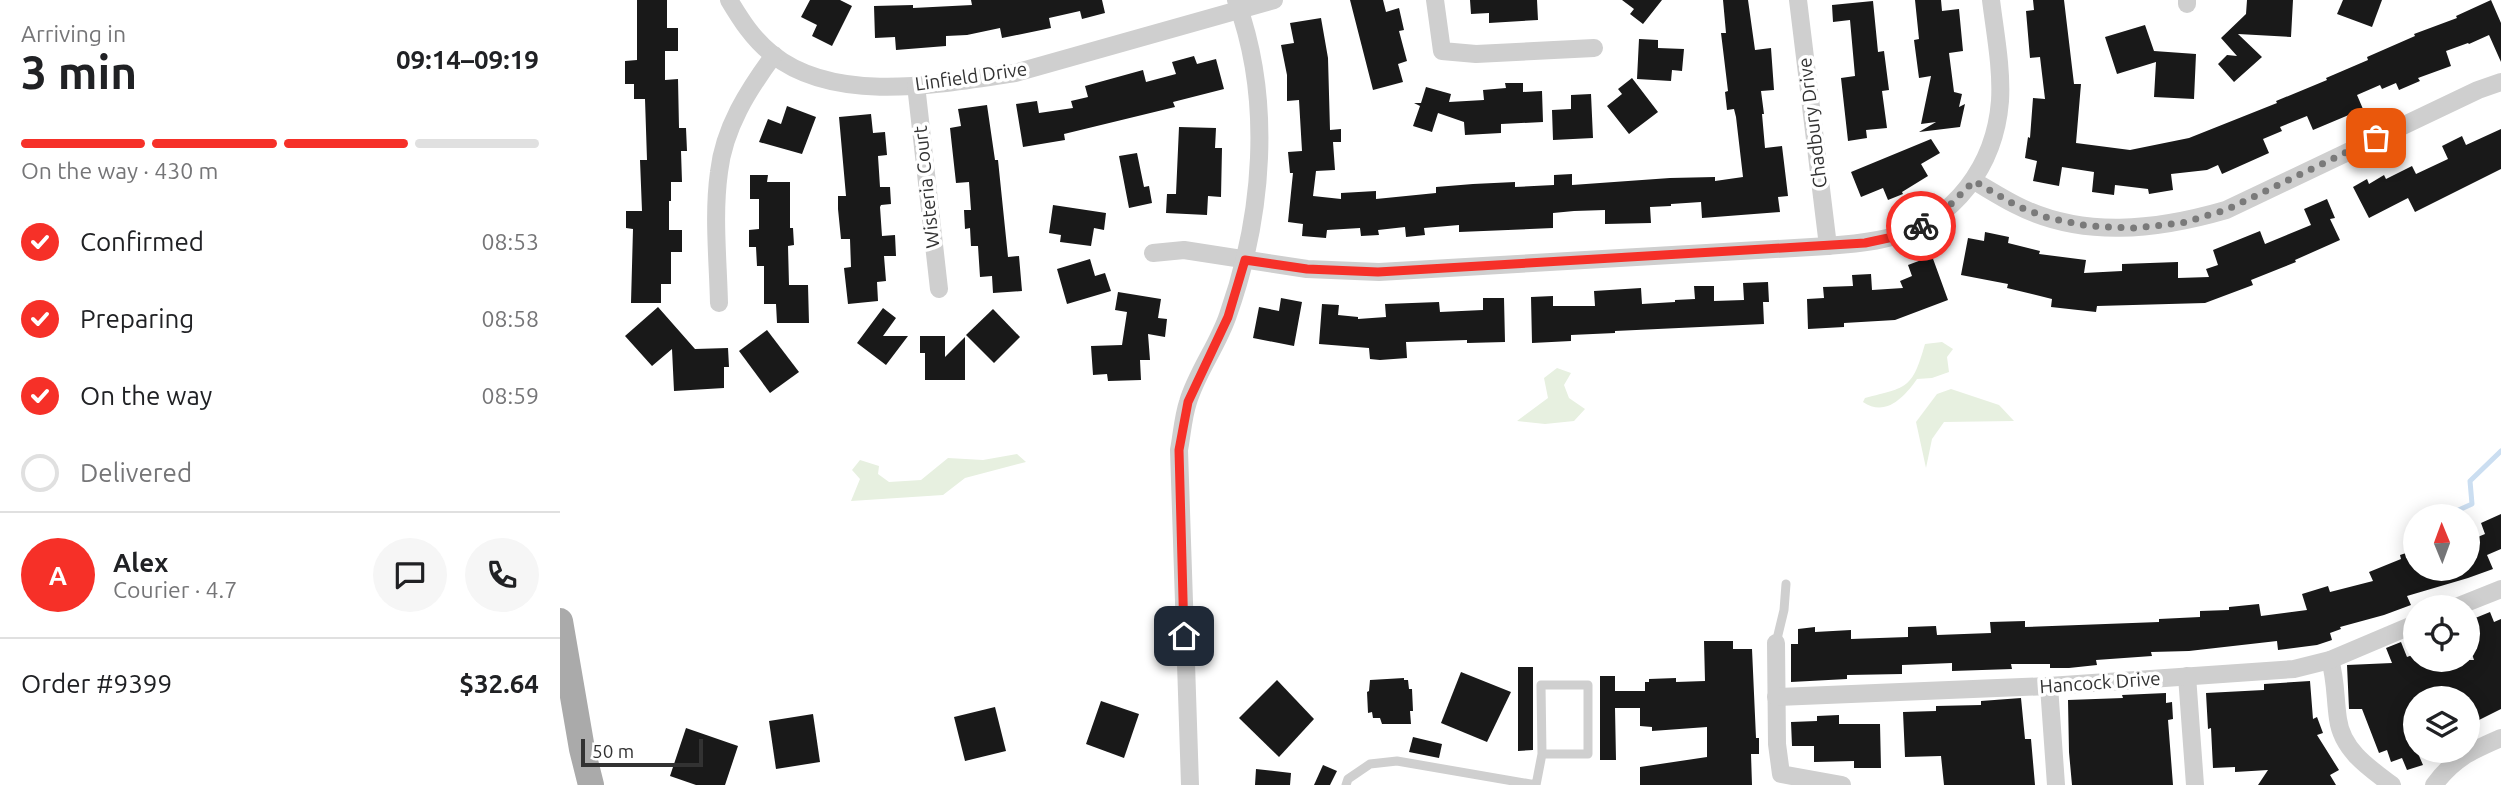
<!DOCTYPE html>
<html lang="en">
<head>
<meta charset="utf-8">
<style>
  body { margin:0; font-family:Ubuntu,sans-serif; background:#f6f6f6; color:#202124; height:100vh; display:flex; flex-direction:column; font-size:26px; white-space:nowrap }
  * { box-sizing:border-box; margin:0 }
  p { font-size:23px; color:#757577 }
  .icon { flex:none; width:38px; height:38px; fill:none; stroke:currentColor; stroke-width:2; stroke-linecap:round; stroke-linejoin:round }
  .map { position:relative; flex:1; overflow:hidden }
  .sheet { display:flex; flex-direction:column; background:#fff; width:560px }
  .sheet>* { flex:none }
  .needle { width:46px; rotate:359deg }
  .controls { position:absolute; left:1843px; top:504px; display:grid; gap:14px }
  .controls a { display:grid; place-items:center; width:77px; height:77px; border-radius:50%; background:#fff; box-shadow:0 4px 18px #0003; font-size:35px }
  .scale { position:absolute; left:21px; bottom:18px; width:122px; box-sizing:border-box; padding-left:7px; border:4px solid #323232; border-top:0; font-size:19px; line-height:24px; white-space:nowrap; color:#323232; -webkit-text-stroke:5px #fff; paint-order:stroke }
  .pin { position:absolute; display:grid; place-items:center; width:60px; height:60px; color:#fff; margin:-30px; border-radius:14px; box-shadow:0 4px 10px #0006 }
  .courier { position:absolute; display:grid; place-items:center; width:70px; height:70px; margin:-35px; border:5px solid #f63028; border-radius:50%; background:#fff; color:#222; box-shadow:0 2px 9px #0007 }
  .headline em { font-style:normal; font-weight:700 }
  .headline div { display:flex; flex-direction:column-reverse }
  .headline { display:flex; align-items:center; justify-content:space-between; height:119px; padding:0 21px }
  h1 { font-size:46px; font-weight:700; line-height:52px }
  .bar { display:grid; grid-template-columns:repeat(4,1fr); gap:10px 7px; align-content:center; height:84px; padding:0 21px }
  .bar i { height:9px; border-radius:5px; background:#e0e0e0 }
  .bar .selected { background:#f63028 }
  .bar p { grid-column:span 4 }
  .line { display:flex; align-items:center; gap:18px; padding:0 21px; border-top:2px solid #e0e0e0 }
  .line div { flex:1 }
  .round { display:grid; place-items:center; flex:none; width:74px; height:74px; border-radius:37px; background:#f6f6f6 }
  ol { padding:0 21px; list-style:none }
  li { display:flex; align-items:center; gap:21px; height:77px }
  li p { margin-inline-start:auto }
  li .icon { padding:7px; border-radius:50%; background:#f63028; color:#fff; stroke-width:4 }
  li:last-child { color:#757577 }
  li i { width:38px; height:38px; border:4px solid #e0e0e0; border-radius:50% }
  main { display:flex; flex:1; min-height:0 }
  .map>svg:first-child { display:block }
</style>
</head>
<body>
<main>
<section class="sheet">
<div class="headline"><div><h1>3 min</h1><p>Arriving in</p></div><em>09:14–09:19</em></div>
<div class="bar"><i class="selected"></i><i class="selected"></i><i class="selected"></i><i></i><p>On the way · 430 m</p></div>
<ol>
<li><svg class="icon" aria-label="check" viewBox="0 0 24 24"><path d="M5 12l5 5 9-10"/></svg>Confirmed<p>08:53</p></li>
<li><svg class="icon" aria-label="check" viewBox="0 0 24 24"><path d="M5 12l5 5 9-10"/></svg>Preparing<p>08:58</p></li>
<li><svg class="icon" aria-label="check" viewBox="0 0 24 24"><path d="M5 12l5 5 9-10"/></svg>On the way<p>08:59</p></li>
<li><i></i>Delivered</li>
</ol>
<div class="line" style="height:126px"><b class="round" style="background:#f63028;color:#fff">A</b><div><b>Alex</b><p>Courier · 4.7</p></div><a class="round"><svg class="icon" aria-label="chat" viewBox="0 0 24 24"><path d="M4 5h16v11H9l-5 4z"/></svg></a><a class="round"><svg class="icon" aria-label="phone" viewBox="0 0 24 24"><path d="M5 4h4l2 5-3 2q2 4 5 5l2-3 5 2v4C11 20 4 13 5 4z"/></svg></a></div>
<div class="line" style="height:91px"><div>Order #9399</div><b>$32.64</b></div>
</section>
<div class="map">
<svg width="1941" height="785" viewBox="0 0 1941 785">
  <rect width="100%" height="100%" fill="#fff"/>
  <!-- green -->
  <g fill="#e7f0e0">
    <path d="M1382 342 1393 349 1387 357 1389 372 1372 378 1357 379C1345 396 1326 418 1303 402L1305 398C1348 387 1352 389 1365 344Z"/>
    <polygon points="997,368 1011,373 1004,385 1009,398 1025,409 1014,421 985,424 957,421 988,398 984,378"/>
    <polygon points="1391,389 1439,405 1454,421 1384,422 1372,439 1366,468 1356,422 1377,394"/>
    <polygon points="457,454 466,462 405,478 383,495 291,501 300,479 292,470 300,460 319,466 318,474 329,482 361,480 388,458 423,460"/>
  </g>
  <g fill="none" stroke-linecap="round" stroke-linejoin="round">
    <!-- stream -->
    <polyline stroke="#cbdef1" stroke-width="5" points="1889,516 1892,513 1912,504 1910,481 1941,451"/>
  </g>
  <!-- building -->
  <g fill="#191919">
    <polygon points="77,0 107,0 107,28 118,28 118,51 105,51 105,80 118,79 119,128 126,128 127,151 121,151 122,182 111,182 111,201 109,201 109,230 122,230 122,252 111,252 111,284 101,284 101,303 71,303 73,229 66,228 66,211 82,211 80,160 87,160 85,99 74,99 74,84 65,84 65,61 77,60"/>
    <polygon points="250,0 280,0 292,6 272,46 252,36 257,25 241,17"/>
    <polygon points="411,0 542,0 545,13 522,19 520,11 489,18 491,28 442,38 440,28 407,35 386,36 386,46 336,50 335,37 315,38 314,6 353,5 353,8 412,5"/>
    <polygon points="790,0 823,0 826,12 839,8 844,30 839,31 847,61 838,64 843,82 813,90"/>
    <polygon points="910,0 977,0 978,20 929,23 929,13 911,14"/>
    <polygon points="1062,0 1102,0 1083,24 1070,14 1074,9"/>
    <polygon points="1163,0 1188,0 1195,50 1211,48 1214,90 1201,91 1204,114 1202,114 1205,148 1222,146 1228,196 1218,197 1220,212 1142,218 1141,202 1111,204 1111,206 1090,207 1091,223 1045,224 1045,210 1014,211 993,213 993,228 899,232 899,225 864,228 865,235 846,237 845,227 818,230 819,235 801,236 800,228 767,230 766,238 742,236 743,224 728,222 733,173 730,173 728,152 742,151 739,100 727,101 727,75 721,45 734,43 730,23 761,18 768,58 770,130 781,129 781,142 773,142 775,170 756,171 753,196 781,199 781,193 816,191 816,199 876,193 876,187 913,184 955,182 955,187 994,185 994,175 1012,174 1012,185 1110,178 1155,177 1155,181 1183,177 1176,117 1174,109 1167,110 1165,92 1168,91 1161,33 1166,33"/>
    <polygon points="1355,0 1381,0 1382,11 1399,9 1403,51 1389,53 1394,92 1402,94 1399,107 1405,104 1400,127 1359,132 1376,122 1361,124 1371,76 1359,78 1354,40 1359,39"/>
    <polygon points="1473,0 1504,0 1514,84 1521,84 1516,143 1570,150 1629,138 1717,103 1716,101 1767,80 1766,78 1808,60 1807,57 1855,36 1854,34 1897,18 1896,16 1931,0 1941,23 1941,62 1929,35 1909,44 1908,43 1886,51 1891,66 1858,78 1860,81 1839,90 1836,83 1822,89 1820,85 1797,95 1803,109 1753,130 1747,116 1720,127 1722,131 1703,139 1709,153 1662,174 1658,165 1647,170 1611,174 1613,190 1589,194 1588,189 1555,185 1554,195 1532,192 1534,172 1502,167 1499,186 1473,181 1477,161 1465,158 1468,137 1470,138 1473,98 1485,99 1480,57 1470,58 1466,11 1474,10"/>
    <polygon points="1687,0 1733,0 1731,37 1678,34 1702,57 1674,82 1658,64 1667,55 1677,56 1661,38 1686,14"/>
    <polygon points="1783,0 1822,0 1812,27 1777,14"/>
    <polygon points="1313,1 1318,52 1324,51 1329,90 1322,91 1327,128 1306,130 1307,138 1288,141 1281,78 1295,76 1290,20 1273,22 1272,5"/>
    <polygon points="1585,25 1594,51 1636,54 1634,99 1594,97 1596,62 1557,74 1545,37"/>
    <polygon points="1079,39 1098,40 1098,48 1124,49 1122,71 1112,70 1111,81 1077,79"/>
    <polygon points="634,56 637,64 656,59 664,89 613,102 615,107 504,134 505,140 463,147 456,104 477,101 479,113 513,108 511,101 528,97 525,86 583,70 586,82 616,74 612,62"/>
    <polygon points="1072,78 1098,112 1069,134 1047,106 1062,94 1058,89"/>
    <polygon points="945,83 963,83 963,92 982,91 983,122 941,124 941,133 905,135 904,122 878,113 872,132 853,126 860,106 854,103 861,103 866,87 891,94 889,102 924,100 923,90 946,88"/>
    <polygon points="1031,94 1033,138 993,140 992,110 1011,109 1011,95"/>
    <polygon points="427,105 435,160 438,160 448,257 459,256 462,291 433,293 432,276 420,277 418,246 411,246 410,228 405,229 404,210 411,210 409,182 396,183 390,128 401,126 398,109"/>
    <polygon points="227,106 256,117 242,154 199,142 208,119 221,124"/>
    <polygon points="311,114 313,133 325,132 327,155 318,156 320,187 330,187 331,204 321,205 320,207 322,236 335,235 336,256 324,256 326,281 317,282 318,301 288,304 284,268 291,267 290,239 281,239 278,209 278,196 286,196 279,117"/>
    <polygon points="619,127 656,128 655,148 662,148 661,197 648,196 647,215 606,213 607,194 616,194"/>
    <polygon points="1941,129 1941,169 1855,212 1848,198 1809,218 1793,187 1807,179 1809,184 1824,175 1826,179 1852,166 1856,174 1888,159 1882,146 1902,136 1906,145"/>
    <polygon points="1371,139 1380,153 1361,164 1368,176 1342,192 1343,194 1328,200 1323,188 1301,197 1291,172"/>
    <polygon points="577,153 584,187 589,186 592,203 569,208 559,156"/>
    <polygon points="190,175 208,175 207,182 230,182 230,228 233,228 234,245 228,246 229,285 248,285 249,323 217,323 216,304 204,304 204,266 197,266 196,247 189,247 189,230 199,229 199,199 190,199"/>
    <polygon points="1767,199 1775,218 1770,219 1780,240 1735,260 1736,262 1691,280 1693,285 1645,303 1537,306 1536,312 1491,307 1492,299 1447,288 1448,284 1401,275 1408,238 1424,241 1425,232 1449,237 1448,243 1480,251 1479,254 1526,260 1524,273 1562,271 1562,264 1618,262 1618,278 1649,277 1646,269 1658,265 1653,250 1700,231 1705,244 1751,225 1744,209"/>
    <polygon points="493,205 546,213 544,230 534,228 531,246 500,242 501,235 489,233"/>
    <polygon points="1372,256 1388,300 1335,320 1284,323 1284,327 1248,329 1247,299 1264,298 1263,287 1293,286 1292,275 1311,274 1312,290 1343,288 1340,281 1352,276 1348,265"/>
    <polygon points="530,259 535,276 545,273 551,291 507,304 497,269"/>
    <polygon points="1208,282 1209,302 1203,302 1204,324 1055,331 1055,333 1011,335 1011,341 972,343 971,297 993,296 993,306 1035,306 1034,291 1081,288 1082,304 1115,302 1115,300 1135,299 1134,286 1154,286 1154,301 1184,300 1183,283"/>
    <polygon points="558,292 601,299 598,318 607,319 605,337 588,334 590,360 580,360 581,380 548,381 547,374 533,375 531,346 562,345 567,312 555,310"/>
    <polygon points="721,298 742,302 734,346 693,338 699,307 719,311"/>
    <polygon points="923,298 944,298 945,342 907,343 907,340 846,342 847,358 820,360 810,359 809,348 759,344 762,304 779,305 778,315 798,317 798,319 826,317 825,304 879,302 880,312 923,310"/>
    <polygon points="98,307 135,349 168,348 169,367 164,367 164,388 114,391 112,349 92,366 65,336"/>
    <polygon points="323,308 336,318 323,336 348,336 326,365 297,343"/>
    <polygon points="433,309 460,337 434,363 406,335"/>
    <polygon points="207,330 239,372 210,393 179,351"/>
    <polygon points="360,336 385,336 385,357 405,337 405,380 365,380 365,353 360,353"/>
    <polygon points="1941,514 1941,549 1927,555 1933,569 1908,578 1847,596 1851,605 1824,615 1780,627 1781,629 1770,633 1772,640 1757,645 1718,650 1717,641 1629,651 1591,652 1592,656 1536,660 1537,665 1509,668 1490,668 1490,664 1451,664 1452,669 1392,671 1392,663 1342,665 1342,674 1287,675 1287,679 1231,682 1231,644 1238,644 1238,629 1255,627 1255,632 1291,630 1291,639 1348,637 1348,627 1376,626 1377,635 1431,633 1430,622 1465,621 1465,627 1599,622 1599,619 1640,617 1640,611 1669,610 1669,607 1699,604 1701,616 1747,610 1742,594 1768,586 1770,592 1813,581 1809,572 1841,559 1840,555 1855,550 1855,569 1908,569 1908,541 1925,534 1921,523"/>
    <polygon points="1930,612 1934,622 1941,619 1941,709 1915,722 1911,711 1908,713 1908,698 1855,698 1855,751 1857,751 1863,765 1847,770 1842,758 1831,762 1827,750 1819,753 1802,709 1789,709 1787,665 1832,663 1826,648 1841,642 1847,657 1855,654 1855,660 1914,660 1908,642 1908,621"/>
    <polygon points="1144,641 1173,641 1173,649 1192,649 1196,738 1199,738 1199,754 1191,754 1192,785 1080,785 1080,767 1147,757 1147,727 1092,731 1092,727 1080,726 1080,708 1055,708 1056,760 1040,760 1040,676 1055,676 1055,691 1085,691 1085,682 1089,682 1089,679 1116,678 1116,682 1145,681"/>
    <polygon points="958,667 973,667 973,750 958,751"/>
    <polygon points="901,672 951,692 927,742 881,723"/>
    <polygon points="844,678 844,680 848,680 849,689 852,689 853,711 850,711 851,724 822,724 820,718 813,718 812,712 808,713 807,692 809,691 810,680"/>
    <polygon points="717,680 754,719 719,757 679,718"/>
    <polygon points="1750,681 1753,719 1757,717 1763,733 1757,735 1779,770 1770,775 1776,785 1698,785 1708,770 1675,772 1675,767 1653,768 1651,728 1648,729 1646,693 1704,690 1704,684"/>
    <polygon points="1606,693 1606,703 1612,702 1613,719 1608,720 1613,785 1512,785 1509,752 1508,700 1563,698 1562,695"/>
    <polygon points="1461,698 1465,739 1471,739 1475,785 1384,785 1381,756 1345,757 1343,712 1376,711 1376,706 1421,705 1421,701"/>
    <polygon points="541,701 579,714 564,758 526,744"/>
    <polygon points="435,707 446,751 405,761 394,717"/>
    <polygon points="253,714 260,762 216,769 209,721"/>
    <polygon points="1279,715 1279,724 1320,724 1321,768 1294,768 1294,761 1254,762 1254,746 1232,746 1231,722 1257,721 1257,716"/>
    <polygon points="126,728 178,746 165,785 136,785 110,776"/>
    <polygon points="853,737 882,744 879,758 849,752"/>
    <polygon points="763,765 777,771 770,785 754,785"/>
    <polygon points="696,769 731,773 730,785 695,785"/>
  </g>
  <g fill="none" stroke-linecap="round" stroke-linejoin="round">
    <!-- lane -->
    <g stroke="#cfcfcf" stroke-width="9">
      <polyline points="1216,643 1224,610 1226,584"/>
      <polyline points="786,785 788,779 810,764 837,761 976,785 982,754 981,685 1028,685 1028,754 982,754"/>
    </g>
    <!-- street -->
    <g stroke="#cfcfcf" stroke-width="18">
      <path d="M169 0C181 20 193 39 212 54 275 105 381 84 455 73L714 0"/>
      <polyline points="875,0 882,51 916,54 1034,48"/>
      <polyline points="1238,0 1268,246"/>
      <polyline points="1627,4 1627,0"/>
      <polyline points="356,85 379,289"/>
      <path d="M1414 181C1428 189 1442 198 1456 205 1522 239 1597 230 1666 210L1918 90 1941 82"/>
      <path d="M593 253 624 250 747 269 819 272 1268 246C1289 244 1310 243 1331 237 1395 221 1435 165 1440 101 1442 68 1435 33 1431 0"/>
      <path d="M159 303C158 260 153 215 159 172 164 128 188 90 214 55"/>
      <polyline points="1896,607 1941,589"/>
      <polyline points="1216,643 1217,744 1221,774 1282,785"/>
      <path d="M1770 660C1776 680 1775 699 1778 719 1782 750 1809 768 1832 785"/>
      <polyline points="1627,676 1635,785"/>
      <polyline points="1489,686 1496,785"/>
      <polyline points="1216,697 1489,686 1734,669 1770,660 1855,624"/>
      <path d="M630 785 619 450C622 434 623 417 628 402 637 372 658 345 668 315 703 216 713 100 676 0"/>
      <path d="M1874 785C1894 758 1911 751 1941 738"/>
    </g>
    <!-- primary -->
    <polyline stroke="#aaa" stroke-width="26" points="0,621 22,749 31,785"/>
  </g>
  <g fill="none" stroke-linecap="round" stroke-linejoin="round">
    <!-- done -->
    <polyline stroke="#7a7a7a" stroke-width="7" stroke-dasharray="0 12.6" points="1361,226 1381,214 1414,181 1457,206 1488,218 1528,226 1573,228 1622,223 1666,210 1816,138"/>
    <!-- route -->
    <polyline stroke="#f63028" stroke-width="9" points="624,636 619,450 628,402 668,317 685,260 747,269 818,272 1305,243 1333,237 1361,226"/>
  </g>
  <g text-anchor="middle" stroke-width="7" stroke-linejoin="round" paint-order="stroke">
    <!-- street labels -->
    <g font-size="19" fill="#323232" stroke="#fff">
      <text transform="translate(411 76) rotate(-8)" y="7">Linfield Drive</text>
      <text transform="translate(1252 123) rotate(-97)" y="7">Chadbury Drive</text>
      <text transform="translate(366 187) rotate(-96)" y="7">Wisteria Court</text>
      <text transform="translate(1540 682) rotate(-4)" y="7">Hancock Drive</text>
    </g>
  </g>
</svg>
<div class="controls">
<a><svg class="needle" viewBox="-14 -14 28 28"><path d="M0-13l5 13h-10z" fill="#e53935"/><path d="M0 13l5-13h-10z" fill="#757577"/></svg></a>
<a><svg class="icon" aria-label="locate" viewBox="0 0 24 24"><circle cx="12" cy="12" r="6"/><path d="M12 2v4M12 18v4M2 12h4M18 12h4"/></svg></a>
<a><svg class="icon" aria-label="layers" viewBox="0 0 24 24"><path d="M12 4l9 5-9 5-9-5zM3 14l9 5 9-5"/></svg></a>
</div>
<div class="scale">50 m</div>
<div class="pin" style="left:1816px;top:138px;background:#ea580c"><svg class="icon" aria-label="bag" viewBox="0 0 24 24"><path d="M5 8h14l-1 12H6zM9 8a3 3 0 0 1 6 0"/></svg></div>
<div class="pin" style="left:624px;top:636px;background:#1f2937"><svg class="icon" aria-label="home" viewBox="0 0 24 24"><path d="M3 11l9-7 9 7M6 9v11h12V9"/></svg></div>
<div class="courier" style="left:1361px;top:226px"><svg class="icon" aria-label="bike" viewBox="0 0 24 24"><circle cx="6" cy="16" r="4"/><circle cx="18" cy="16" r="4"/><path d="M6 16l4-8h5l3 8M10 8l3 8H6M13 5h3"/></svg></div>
</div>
</main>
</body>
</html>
